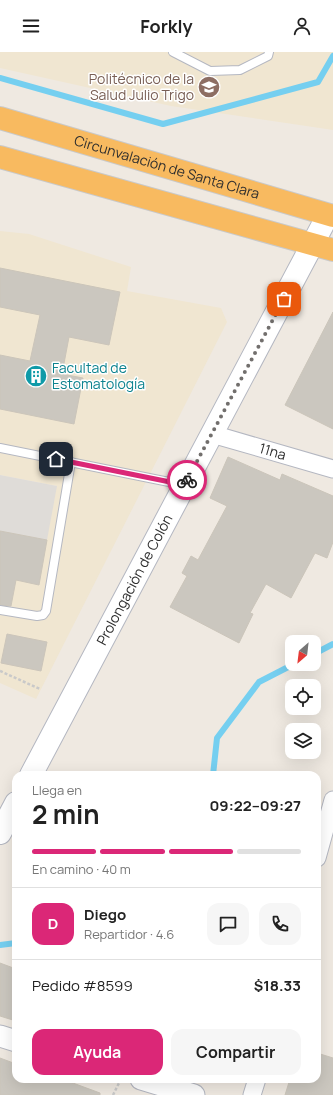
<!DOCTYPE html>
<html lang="es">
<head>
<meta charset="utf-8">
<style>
  body { margin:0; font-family:Manrope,sans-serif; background:#f6f6f6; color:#222; height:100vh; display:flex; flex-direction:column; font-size:15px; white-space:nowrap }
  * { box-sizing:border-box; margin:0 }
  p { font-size:13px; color:#767676 }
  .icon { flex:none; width:22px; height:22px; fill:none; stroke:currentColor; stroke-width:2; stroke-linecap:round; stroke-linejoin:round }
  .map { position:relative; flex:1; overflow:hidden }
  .details { position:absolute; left:12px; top:719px; width:309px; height:312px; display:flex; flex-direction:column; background:#fff; border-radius:12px; box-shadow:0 4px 16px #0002 }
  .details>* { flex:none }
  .needle { width:26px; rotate:208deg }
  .controls { position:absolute; left:285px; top:583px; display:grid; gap:8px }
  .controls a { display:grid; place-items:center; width:36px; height:36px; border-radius:8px; background:#fff; box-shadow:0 4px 16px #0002; font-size:20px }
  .pin { position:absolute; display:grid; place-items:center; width:34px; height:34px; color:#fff; margin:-17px; border-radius:8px; box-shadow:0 2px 6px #0006 }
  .courier { position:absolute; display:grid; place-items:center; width:40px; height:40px; margin:-20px; border:3px solid #db2777; border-radius:50%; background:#fff; color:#222; box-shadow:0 1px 5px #0007 }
  .head em { font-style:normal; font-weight:700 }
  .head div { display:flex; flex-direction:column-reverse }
  .head { display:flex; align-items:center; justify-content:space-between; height:68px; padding:0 20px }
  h1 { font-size:26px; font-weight:700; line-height:30px }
  .bar { display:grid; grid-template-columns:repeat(4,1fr); gap:6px 4px; align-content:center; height:48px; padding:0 20px }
  .bar i { height:5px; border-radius:3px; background:#e0e0e0 }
  .bar .current { background:#db2777 }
  .bar p { grid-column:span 4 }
  .line { display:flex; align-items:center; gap:10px; padding:0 20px; border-top:1px solid #e0e0e0 }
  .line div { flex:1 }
  .round { display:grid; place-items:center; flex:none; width:42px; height:42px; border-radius:12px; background:#f6f6f6 }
  .cta { display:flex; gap:8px; margin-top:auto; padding:8px 20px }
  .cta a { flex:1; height:46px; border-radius:12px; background:#db2777; color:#fff; font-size:16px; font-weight:700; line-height:46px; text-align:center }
  .cta a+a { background:#f6f6f6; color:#222 }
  header { display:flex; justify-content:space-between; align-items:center; height:52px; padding:0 20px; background:#fff; font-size:18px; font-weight:700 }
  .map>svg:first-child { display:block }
</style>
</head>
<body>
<header><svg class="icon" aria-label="menu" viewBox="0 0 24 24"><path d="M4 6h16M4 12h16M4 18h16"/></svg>Forkly<svg class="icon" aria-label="person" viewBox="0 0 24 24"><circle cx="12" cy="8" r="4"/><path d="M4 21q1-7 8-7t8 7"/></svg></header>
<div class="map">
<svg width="333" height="1043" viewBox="0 0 333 1043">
  <rect width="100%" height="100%" fill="#efe9e1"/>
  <!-- education -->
  <g fill="#f0e6d1">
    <polygon points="0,0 333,0 333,78 171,54 0,16"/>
    <polygon points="0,179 29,182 131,215 127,239 221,256 227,270 36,647 0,631 0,479 57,434 0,423"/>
  </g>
  <!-- plaza -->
  <polygon fill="#dfdcd8" points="0,423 57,434 47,488 0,479"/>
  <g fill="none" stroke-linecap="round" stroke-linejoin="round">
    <!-- stream -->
    <g stroke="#75cff0" stroke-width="6">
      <polyline points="0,26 163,72 318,30 333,4"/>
      <polyline points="314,602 333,592"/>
      <polyline points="213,723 217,686 259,630 294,612"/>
      <polyline points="0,893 16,891"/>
    </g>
  </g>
  <!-- building -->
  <g fill="#cbc7bf" stroke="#cbc5ba">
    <polygon points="0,216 120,240 109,293 69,285 62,322 83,326 74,372 0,357 0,303 30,309 40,263 0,255"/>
    <polygon points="333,260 333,377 285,353"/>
    <polygon points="228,405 280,428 282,422 333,444 333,490 327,506 315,501 291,546 266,532 250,561 253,562 239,591 170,555 187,524 182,521 191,504 198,508 227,454 210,446"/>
    <polygon points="0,479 47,488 39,533 16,528 11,554 0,553"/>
    <polygon points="7,582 47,590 41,619 1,611"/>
    <polygon points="0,911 16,917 16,969 0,964"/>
    <polygon points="317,1001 333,1006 333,1043 285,1043 290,1027 317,1027"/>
    <polygon points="0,1006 16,1012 16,1027 62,1027 100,1041 100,1043 0,1043"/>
  </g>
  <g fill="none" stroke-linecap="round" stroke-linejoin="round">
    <!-- service casing -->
    <g stroke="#b4b7c1" stroke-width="10">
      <g id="service">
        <polyline points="173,0 210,19 240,18 268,4 269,0"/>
        <polyline points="0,396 184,433"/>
        <polyline points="0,558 37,564 43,563 46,559 71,410"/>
      </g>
    </g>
    <!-- minor casing -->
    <g stroke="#b4b7c1" stroke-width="19">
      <g id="minor">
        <path id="s1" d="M212 382 333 417"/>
        <polyline points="317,806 333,748"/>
        <polyline points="252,1043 257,1027"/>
      </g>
    </g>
    <!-- tertiary casing -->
    <g stroke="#b4b7c1" stroke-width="23">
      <g id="tertiary">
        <polyline points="0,984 16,989"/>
        <polyline points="141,1027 194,1043"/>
      </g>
    </g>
    <!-- secondary casing -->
    <g stroke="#b4b7c1" stroke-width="24">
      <g id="secondary">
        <path id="s2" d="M31 723 328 163"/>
        <polyline points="0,781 16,751"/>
      </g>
    </g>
    <!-- trunk casing -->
    <g stroke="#c9c9c9" stroke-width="24">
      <g id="trunk">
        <path id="s3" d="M0 66 333 164"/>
        <polyline points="0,105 333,198"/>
      </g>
    </g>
    <!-- path -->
    <g stroke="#c9c9c9" stroke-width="2.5" stroke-dasharray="3 2" stroke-linecap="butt">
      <polyline points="0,619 40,637"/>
      <polyline points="113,1043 120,1029"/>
    </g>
    <!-- service -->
    <use href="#service" stroke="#fff" stroke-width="8"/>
    <!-- minor -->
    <use href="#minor" stroke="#fff" stroke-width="17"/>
    <!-- tertiary -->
    <use href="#tertiary" stroke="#fff" stroke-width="21"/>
    <!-- secondary -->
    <use href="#secondary" stroke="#fff" stroke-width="22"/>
    <!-- trunk -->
    <use href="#trunk" stroke="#f8ba60" stroke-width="22"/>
  </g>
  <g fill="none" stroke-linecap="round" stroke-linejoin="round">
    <!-- done -->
    <polyline stroke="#726f6d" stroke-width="4" stroke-dasharray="0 7.2" points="187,428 284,247"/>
    <!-- route -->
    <polyline stroke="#db2777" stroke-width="5" points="56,407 185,433 187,428"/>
  </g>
  <!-- icons -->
  <defs>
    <g id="university-disc" transform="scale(1.15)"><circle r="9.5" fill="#8d6e63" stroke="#fff"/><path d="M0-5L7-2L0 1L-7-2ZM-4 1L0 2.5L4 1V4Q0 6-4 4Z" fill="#fff"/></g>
    <g id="building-disc" transform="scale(1.15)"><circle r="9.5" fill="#0f9aa8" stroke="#fff"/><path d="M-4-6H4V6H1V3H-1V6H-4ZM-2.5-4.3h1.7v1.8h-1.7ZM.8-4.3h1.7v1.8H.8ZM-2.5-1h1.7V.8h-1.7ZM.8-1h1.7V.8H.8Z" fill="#fff"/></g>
  </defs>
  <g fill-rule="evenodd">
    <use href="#university-disc" x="209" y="35"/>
    <use href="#building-disc" x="36" y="324"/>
  </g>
  <g text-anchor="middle" stroke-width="3" stroke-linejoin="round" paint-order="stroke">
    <!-- education labels -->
    <g font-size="14" fill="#785e54" stroke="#fff" text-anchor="end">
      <text x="194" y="32">Politécnico de la<tspan x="194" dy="16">Salud Julio Trigo</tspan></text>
    </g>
    <!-- street labels -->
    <g font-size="14" fill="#2e2e2e" stroke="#fff">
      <text dy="5" stroke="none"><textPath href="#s3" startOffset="174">Circunvalación de Santa Clara</textPath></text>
      <text dy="5" stroke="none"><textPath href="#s1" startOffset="63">11na</textPath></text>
      <text dy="5" stroke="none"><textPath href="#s2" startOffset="221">Prolongación de Colón</textPath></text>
    </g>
    <!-- culture labels -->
    <g font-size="14" fill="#0d838f" stroke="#fff" text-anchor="start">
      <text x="52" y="321">Facultad de<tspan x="52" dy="16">Estomatología</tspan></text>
    </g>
  </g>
</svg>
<div class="controls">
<a><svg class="needle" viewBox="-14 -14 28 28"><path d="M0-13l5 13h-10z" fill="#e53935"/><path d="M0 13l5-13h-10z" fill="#767676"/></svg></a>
<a><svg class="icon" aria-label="locate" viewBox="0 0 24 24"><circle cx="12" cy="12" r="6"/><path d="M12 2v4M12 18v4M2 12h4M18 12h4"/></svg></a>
<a><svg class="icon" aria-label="layers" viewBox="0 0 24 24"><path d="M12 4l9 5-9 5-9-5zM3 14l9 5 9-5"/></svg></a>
</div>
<div class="pin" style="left:284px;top:247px;background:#ea580c"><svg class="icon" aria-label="bag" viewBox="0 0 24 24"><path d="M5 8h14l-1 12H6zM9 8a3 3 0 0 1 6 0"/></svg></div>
<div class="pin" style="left:56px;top:407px;background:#1f2937"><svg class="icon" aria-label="home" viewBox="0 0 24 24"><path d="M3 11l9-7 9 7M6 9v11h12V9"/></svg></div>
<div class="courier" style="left:187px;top:428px"><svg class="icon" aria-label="bike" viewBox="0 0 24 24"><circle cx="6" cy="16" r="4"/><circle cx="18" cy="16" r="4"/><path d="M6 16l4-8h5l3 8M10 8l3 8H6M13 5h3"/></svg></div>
<section class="details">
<div class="head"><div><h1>2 min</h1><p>Llega en</p></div><em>09:22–09:27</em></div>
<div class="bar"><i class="current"></i><i class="current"></i><i class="current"></i><i></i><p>En camino · 40 m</p></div>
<div class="line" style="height:72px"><b class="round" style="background:#db2777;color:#fff">D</b><div><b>Diego</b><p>Repartidor · 4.6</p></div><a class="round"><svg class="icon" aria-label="chat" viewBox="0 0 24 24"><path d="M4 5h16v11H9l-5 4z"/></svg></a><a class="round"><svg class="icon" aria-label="phone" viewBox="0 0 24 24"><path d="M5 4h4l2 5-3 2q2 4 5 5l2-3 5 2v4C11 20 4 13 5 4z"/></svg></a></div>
<div class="line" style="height:52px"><div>Pedido #8599</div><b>$18.33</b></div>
<div class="cta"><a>Ayuda</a><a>Compartir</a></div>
</section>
</div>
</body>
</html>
